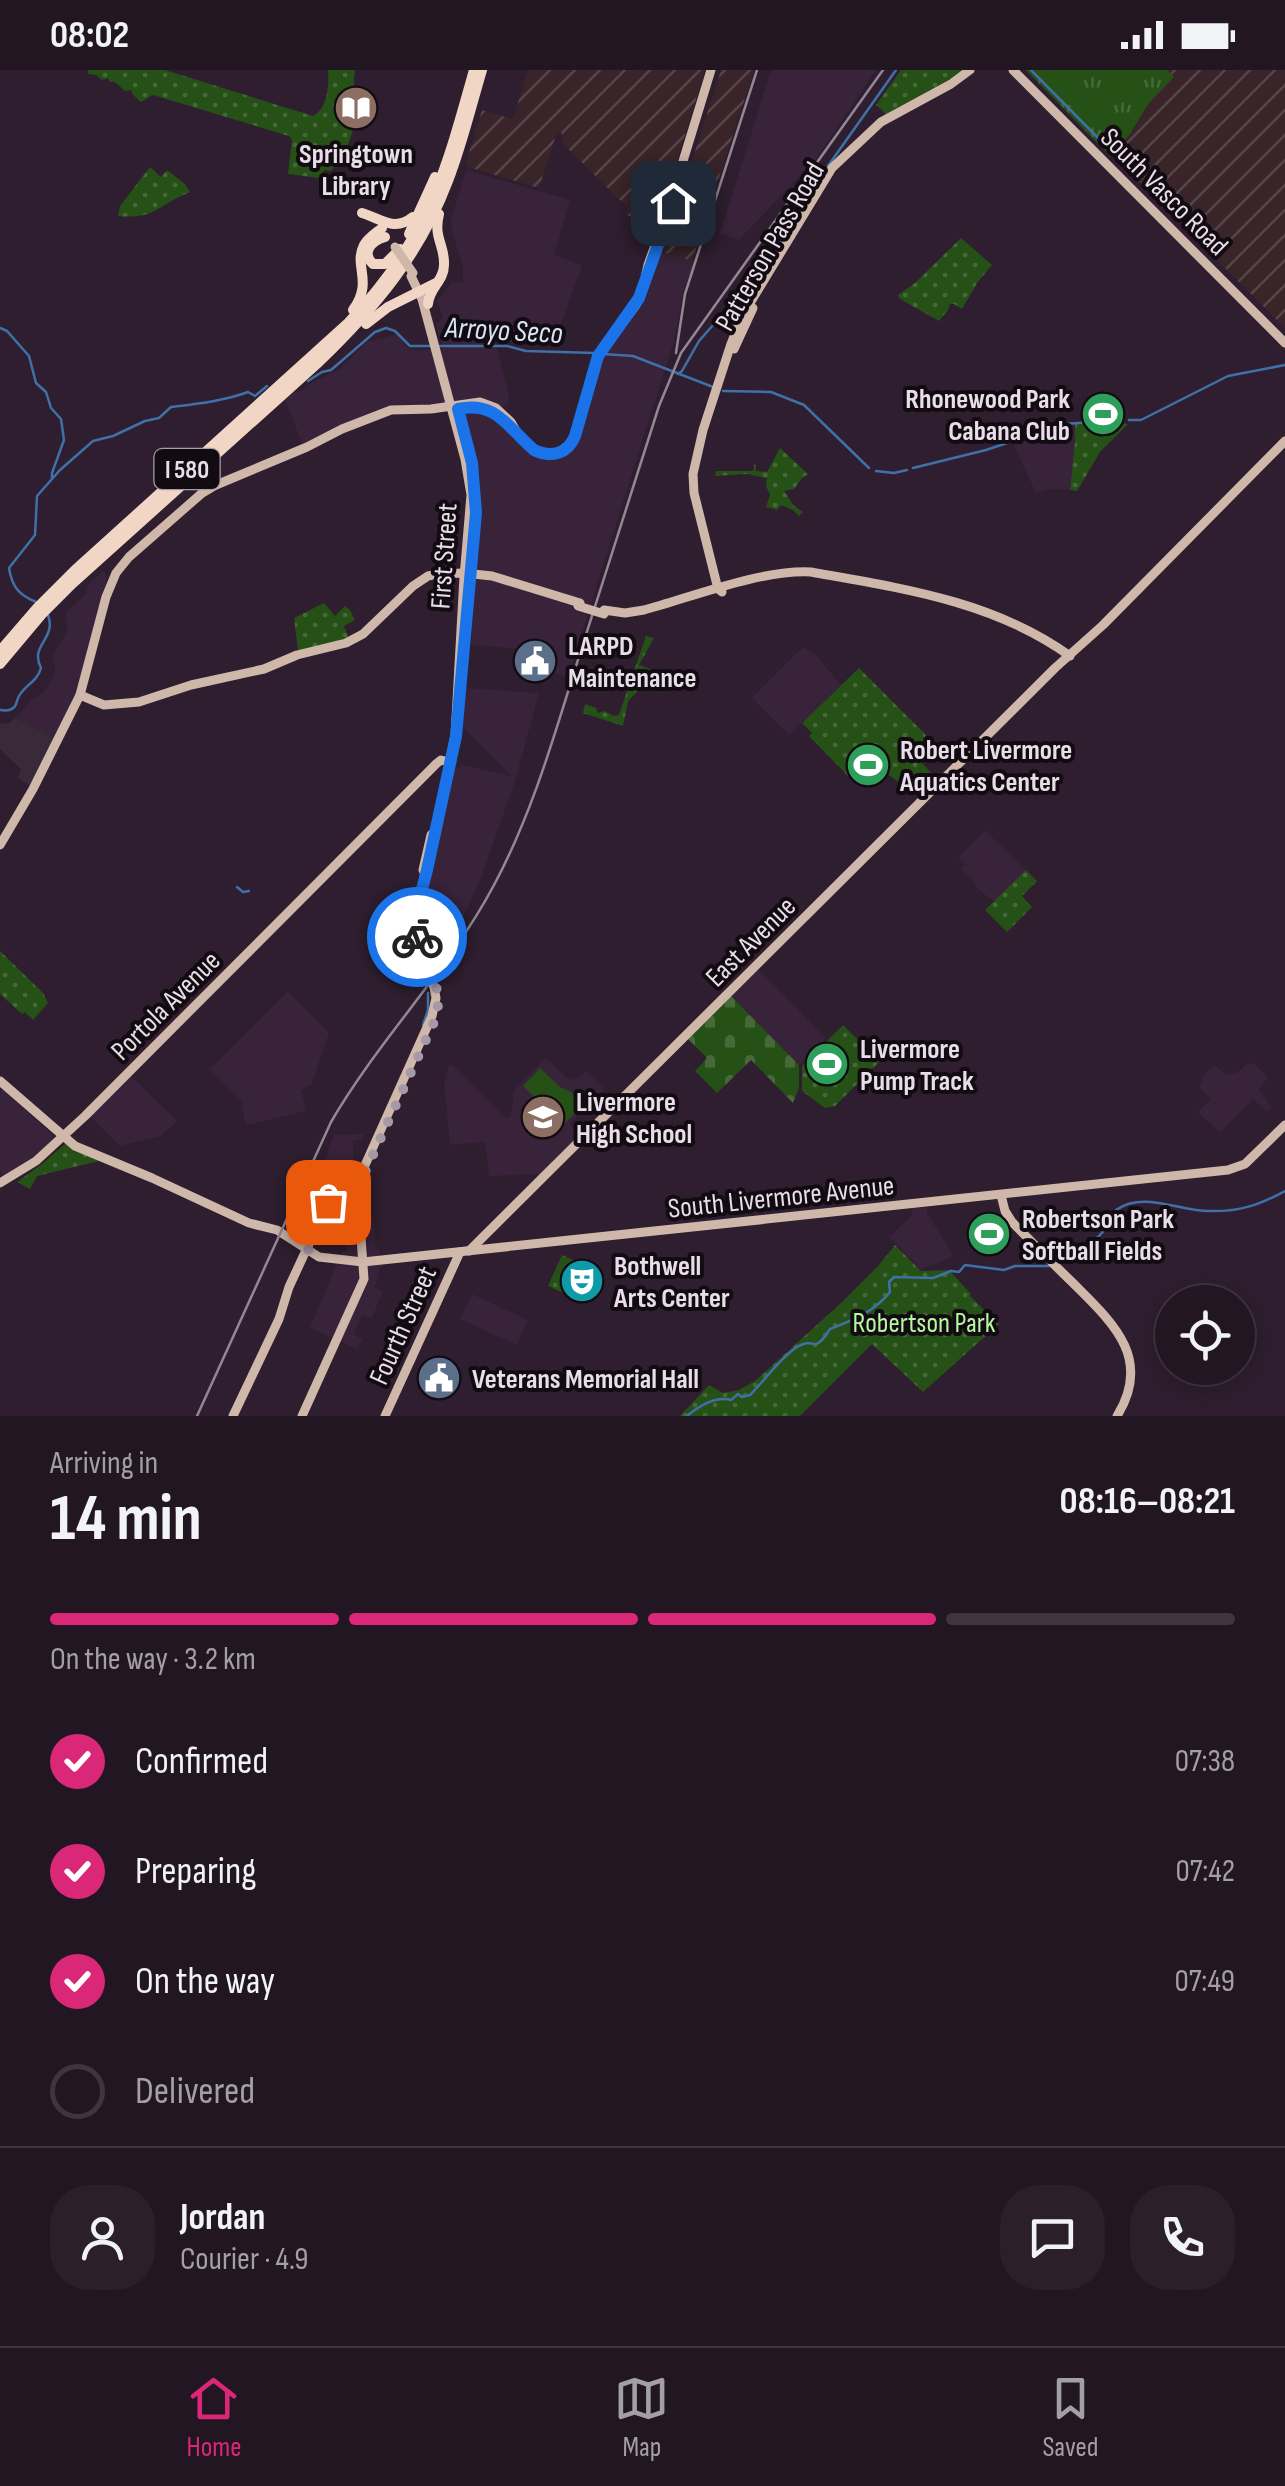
<!DOCTYPE html>
<html lang="en">
<head>
<meta charset="utf-8">
<style>
  body { margin:0; font-family:"Sofia Sans Condensed",sans-serif; background:#2a1f2b; color:#f1f3f6; height:100vh; display:flex; flex-direction:column; font-size:38px; white-space:nowrap }
  * { box-sizing:border-box; margin:0 }
  p { font-size:32px; color:#a29fa6 }
  .icon { flex:none; width:55px; height:55px; fill:none; stroke:currentColor; stroke-width:2; stroke-linecap:round; stroke-linejoin:round }
  .map { position:relative; height:1346px; overflow:hidden }
  .panel { display:flex; flex-direction:column; background:#221623; flex:1 }
  .panel>* { flex:none }
  .fabs { position:absolute; left:1155px; top:1215px; display:grid; gap:20px }
  .fabs a { display:grid; place-items:center; width:100px; height:100px; border-radius:50%; background:#221623; box-shadow:0 5px 25px #0003,0 0 0 2px #3f3541; font-size:50px }
  .pin { position:absolute; display:grid; place-items:center; width:85px; height:85px; color:#fff; margin:-42px; border-radius:20px; box-shadow:0 5px 15px #0006 }
  .courier { position:absolute; display:grid; place-items:center; width:100px; height:100px; margin:-50px; border:8px solid #1a73e8; border-radius:50%; background:#fff; color:#222; box-shadow:0 2px 12px #0007 }
  .head em { font-style:normal; font-weight:700 }
  .head div { display:flex; flex-direction:column-reverse }
  .head { display:flex; align-items:center; justify-content:space-between; height:170px; padding:0 50px }
  h1 { font-size:65px; font-weight:700; line-height:75px }
  .bar { display:grid; grid-template-columns:repeat(4,1fr); gap:15px 10px; align-content:center; height:120px; padding:0 50px }
  .bar i { height:12px; border-radius:8px; background:#3f3541 }
  .bar .current { background:#db2777 }
  .bar p { grid-column:span 4 }
  .line { display:flex; align-items:center; gap:25px; padding:0 50px; border-top:2px solid #3f3541 }
  .line div { flex:1 }
  .round { display:grid; place-items:center; flex:none; width:105px; height:105px; border-radius:40px; background:#2a1f2b }
  ol { padding:0 50px; list-style:none }
  li { display:flex; align-items:center; gap:30px; height:110px }
  li p { margin-inline-start:auto }
  li .icon { padding:10px; border-radius:50%; background:#db2777; color:#fff; stroke-width:4 }
  li:last-child { color:#a29fa6 }
  li i { width:55px; height:55px; border:5px solid #3f3541; border-radius:50% }
  .status { display:flex; justify-content:space-between; align-items:center; height:70px; padding:0 50px; background:#221623; direction:ltr }
  .status svg { height:28px; fill:currentColor }
  .dock { display:flex; justify-content:space-around; align-items:center; height:140px; border-top:2px solid #3f3541; background:#221623; font-size:28px; color:#a29fa6 }
  .dock a { display:grid; justify-items:center; gap:5px }
  .dock .current { color:#db2777 }
  .map>svg:first-child { display:block }
</style>
</head>
<body>
<div class="status"><b>08:02</b><svg viewBox="0 0 49 12"><path d="M0 12V9h3v3zM5 12V6h3v6zM10 12V3h3v9zM15 12V0h3v12zM26 1h20v11H26zM47 4h2v5h-2z"/></svg></div>
<div class="map">
<svg width="1285" height="1346" viewBox="0 0 1285 1346">
  <defs>
    <pattern id="industrial-furrows" width="10" height="10" patternUnits="userSpaceOnUse" patternTransform="scale(2.5)"><rect width="10" height="10" fill="#392529"/><path d="M-1 1l2-2M0 10L10 0M9 11l2-2" fill="none" stroke="#564448"/></pattern>
    <pattern id="grass-tufts" width="24" height="20" patternUnits="userSpaceOnUse" patternTransform="scale(2.5)"><rect width="24" height="20" fill="#255016"/><path d="M3 7l-1-3M5 7V3M7 7l1-3M15 17l-1-3M17 17v-4M19 17l1-3" fill="none" stroke="#456938"/></pattern>
    <pattern id="cemetery-stones" width="16" height="16" patternUnits="userSpaceOnUse" patternTransform="scale(2.5)"><rect width="16" height="16" fill="#255016"/><path d="M2 7V4a2 2 0 0 1 4 0v3zM10 15v-3a2 2 0 0 1 4 0v3z" fill="#456938"/></pattern>
    <pattern id="park-dots" width="8" height="8" patternUnits="userSpaceOnUse" patternTransform="scale(2.5)"><rect width="8" height="8" fill="#255016"/><path d="M2 2h.1M6 6h.1" fill="none" stroke="#456938" stroke-width="1.8" stroke-linecap="round"/></pattern>
  </defs>
  <rect width="100%" height="100%" fill="#2e1e2f"/>
  <!-- built -->
  <g fill="#38233a">
    <polygon points="771,0 876,0 816,89 739,170 720,164"/>
    <polygon points="466,100 570,130 554,185 582,195 554,274 495,271 509,325 508,332 494,347 531,381 539,385 573,377 597,296 606,280 646,228 661,182 695,191 684,218 674,271 568,607 546,600 547,581 471,575 476,501 474,493 480,430 476,397 460,331 443,335 378,341 302,374 285,329 293,322 301,321 309,314 340,299 367,272 398,264 405,275 412,280 443,279 436,254 443,248 437,231 452,212 463,213 463,198 451,157 451,149"/>
    <polygon points="1075,354 1075,371 1070,420 1051,419 1036,423 1012,371"/>
    <polygon points="104,500 107,509 105,521 81,614 57,669 15,648 32,630 43,622 52,610 55,601 53,586 67,561 66,542 86,524 88,515"/>
    <polygon points="803,577 816,585 841,615 789,665 752,628"/>
    <polygon points="465,618 539,623 516,708 480,811 456,862 436,893 424,880 419,863 419,853 452,701 462,695 511,706 461,655"/>
    <polygon points="985,760 1026,800 994,832 974,816 975,813 961,799 965,795 958,788"/>
    <polygon points="758,899 826,968 799,995 731,926"/>
    <polygon points="288,921 329,963 311,1016 309,1015 301,1021 306,1041 246,1055 241,1035 244,1033 210,999"/>
    <polygon points="546,988 570,1010 578,1008 586,1001 604,1019 569,1054 580,1066 543,1107 538,1104 489,1106 485,1072 450,1075 444,1013 449,995 452,995 463,1005 506,1048 510,1046 513,1034 513,1021"/>
    <polygon points="1248,993 1255,994 1268,1008 1259,1019 1272,1038 1267,1042 1253,1029 1220,1063 1198,1042 1211,1029 1199,1017 1204,1005 1214,995 1227,1005 1238,1002"/>
    <polygon points="131,1006 177,1051 161,1066 120,1076 90,1046"/>
    <polygon points="2,1019 55,1067 29,1094 4,1108 0,1099 0,1021"/>
    <polygon points="363,1064 363,1069 353,1071 354,1121 341,1123 339,1107 325,1107 324,1093 334,1065"/>
    <polygon points="927,1137 927,1143 952,1183 950,1188 921,1199 889,1167 912,1145 912,1138"/>
    <polygon points="373,1147 376,1178 379,1179 381,1192 384,1192 377,1205 379,1207 374,1217 383,1221 372,1248 362,1245 353,1264 362,1269 357,1279 310,1258 337,1193 340,1192 342,1182 346,1181 346,1165 362,1164 362,1148"/>
    <polygon points="472,1224 528,1250 517,1275 460,1249"/>
  </g>
  <!-- industrial -->
  <g fill="url(#industrial-furrows)">
    <polygon points="528,0 705,0 657,155 625,145 628,138 561,72 564,67 561,63 557,62 539,118 468,97 466,93 482,40 513,49"/>
    <polygon points="721,0 754,0 692,191 663,182"/>
    <polygon points="1028,0 1285,0 1285,258 1122,95 1128,88 1116,75"/>
  </g>
  <!-- medical -->
  <polygon fill="#382a38" points="15,648 57,669 32,716 17,708 21,699 0,679 0,653 8,654"/>
  <!-- grass -->
  <polygon fill="url(#grass-tufts)" points="1026,0 1167,0 1174,7 1148,34 1130,64 1111,87"/>
  <!-- cemetery -->
  <polygon fill="url(#cemetery-stones)" points="731,926 799,995 799,1018 793,1033 751,990 717,1023 695,1001 707,988 688,969"/>
  <!-- park -->
  <g fill="url(#park-dots)">
    <path d="M88 0H165L313 46C328 38 329 15 328 0H355L350 46 357 48 346 81 331 101 324 100 319 108 288 104 292 69 289 66 153 25 141 32 133 25 131 20 125 21 115 12H110L108 8 102 10 96 5 88 4Z"/>
    <polygon points="901,0 966,0 886,44 876,35"/>
    <path d="M150 97 161 107 167 100 185 114 190 122C161 133 155 150 118 146L120 136Z"/>
    <polygon points="961,168 992,195 977,213 962,239 954,234 950,234 948,240 939,251 900,229 898,225 915,213"/>
    <polygon points="1113,352 1128,354 1100,382 1077,421 1070,420 1075,371 1075,354"/>
    <polygon points="780,378 808,404 802,408 794,419 784,421 794,436 803,442 799,446 793,440 781,435 777,440 766,437 770,425 766,416 767,408 747,404 715,406 716,401 753,401 755,393 756,401 767,402"/>
    <polygon points="324,533 335,546 345,536 350,540 355,550 344,556 349,569 298,581 294,548"/>
    <polygon points="646,566 654,568 639,595 650,599 643,616 628,631 623,656 583,643 585,634 596,638 598,643 604,641 614,646 619,645"/>
    <path d="M859 598 924 663 935 678 921 692 937 709 929 718C917 711 918 716 907 715 898 714 889 704 881 699L885 690 877 682 873 683 870 689 856 686 848 706 809 666 812 663 802 653Z"/>
    <polygon points="1026,800 1037,811 1022,826 1032,837 1007,862 985,840"/>
    <polygon points="0,881 43,923 48,933 33,950 25,942 22,944 0,924"/>
    <polygon points="843,955 880,991 835,1036 825,1038 802,1021 802,996"/>
    <polygon points="65,1074 98,1087 99,1091 37,1106 30,1119 17,1112 42,1094"/>
    <polygon points="895,1175 921,1201 949,1200 971,1224 970,1226 997,1253 1000,1253 923,1322 872,1274 800,1346 680,1346 709,1315 723,1323 739,1320 755,1311 841,1233 879,1195"/>
    <polygon points="562,1185 593,1199 579,1230 548,1216"/>
  </g>
  <!-- pitch -->
  <polygon fill="#255016" points="540,998 560,1017 571,1022 584,1034 563,1055 523,1016"/>
  <g fill="none" stroke-linecap="round" stroke-linejoin="round">
    <!-- stream -->
    <g stroke="#4070a8" stroke-width="2.5">
      <polyline points="1031,0 1107,77"/>
      <polyline points="828,96 896,0"/>
      <polyline points="0,258 7,261 29,286 36,313 46,322 51,338 61,349 64,370 52,403 52,409"/>
      <polyline points="440,276 507,276 526,281 595,283"/>
      <polyline points="603,284 633,286 713,317"/>
      <polyline points="678,304 682,301 699,271 714,254 732,253 748,218 773,186 784,164 824,103"/>
      <polyline points="308,311 322,302 331,300 375,262 386,258 395,261 410,276 432,276"/>
      <polyline points="723,321 771,322 804,335 869,398"/>
      <polyline points="1129,350 1141,350 1228,306 1285,295"/>
      <polyline points="913,398 986,380 1064,354 1121,350"/>
      <polyline points="876,401 894,403 907,400"/>
      <path d="M36 532C19 525 12 517 9 498L35 465 37 426 60 400 93 371 113 366 145 351 159 348 171 337C195 334 224 331 248 322L255 326 267 316"/>
      <path d="M0 640C3 640 6 641 9 640 18 637 15 633 19 626 26 614 37 612 41 598 29 575 57 569 48 545"/>
      <polyline points="237,817 243,822 249,821"/>
      <polyline points="423,955 428,940 428,923"/>
      <path d="M1057 1192C1086 1174 1102 1173 1116 1140 1143 1121 1179 1141 1209 1141 1239 1142 1259 1135 1285 1121"/>
      <path d="M687 1346C699 1336 716 1326 731 1330L738 1324 742 1327 750 1325C764 1311 781 1287 797 1277 816 1265 812 1287 830 1259 853 1250 874 1242 890 1222L889 1212 894 1207 933 1208 951 1201 959 1202 965 1195 1004 1200 1015 1196H1050"/>
    </g>
    <!-- major -->
    <g stroke="#cfb8aa" stroke-width="9">
      <polyline points="1013,0 1285,273"/>
      <polyline points="411,206 422,229 465,389 471,425 464,507 455,666 435,761 431,765 423,800 425,804"/>
      <polyline points="734,279 753,238"/>
      <polyline points="518,364 534,380 548,385 561,382 573,371 598,286 636,235 642,221 648,195 672,127 711,0"/>
      <polyline points="722,522 718,519 694,423 693,404 703,360 731,274 741,248 832,98 881,52 951,14 970,0"/>
      <path d="M604 540 625 543 644 540C692 527 763 499 811 502 901 518 994 531 1070 586"/>
      <polyline points="80,625 104,635 139,632 191,615 264,599 297,585 346,573 363,564 413,516 428,506 438,504 464,503 492,506 580,533"/>
      <polyline points="0,775 33,719 80,625 106,527 116,503 129,487 201,424 216,415 307,377 342,359 391,340 431,339 480,332 496,338 511,352 519,366"/>
      <path d="M426 803C420 823 412 848 414 870 415 881 422 891 427 901"/>
      <polyline points="0,1011 75,1076 152,1108 249,1153 277,1160 319,1187 363,1192 1228,1100 1245,1094 1285,1055"/>
      <polyline points="0,1113 36,1091 85,1046 436,694 441,690 449,692"/>
      <path d="M1001 1125 1005 1141 1012 1152C1032 1172 1052 1193 1073 1213 1112 1252 1153 1288 1117 1346"/>
      <polyline points="469,1181 1055,598 1103,555 1285,371"/>
      <polyline points="233,1346 279,1249 289,1217 328,1133 334,1128 359,1123"/>
      <polyline points="302,1346 364,1209 357,1113 432,946 436,928 434,917"/>
      <polyline points="385,1346 460,1182"/>
    </g>
    <!-- highway -->
    <g stroke="#f1d6c5" stroke-width="10">
      <path d="M362 143C382 149 394 162 413 147"/>
      <polyline points="409,164 435,107"/>
      <path d="M385 167C371 171 361 183 373 194H385L400 179"/>
      <path d="M428 234C429 218 444 211 444 195 445 175 433 168 439 144"/>
      <path d="M353 240C374 211 353 196 364 175 368 168 376 163 382 158"/>
      <polyline points="366,254 388,237 436,213"/>
      <path d="M0 581 37 538 75 500 348 253C384 215 414 173 434 125 451 85 462 42 474 0"/>
      <path d="M0 594 42 544 72 514 319 292C375 238 420 185 448 111 462 75 471 37 482 0"/>
    </g>
    <!-- rail -->
    <g stroke="#948795" stroke-width="2.5">
      <polyline points="676,283 685,224 757,0"/>
      <path d="M197 1346 331 1052C379 969 449 900 494 815 531 746 553 670 576 596 604 509 631 422 659 336L681 283 883 0"/>
    </g>
    <!-- major-bridge -->
    <g stroke="#cfb8aa" stroke-width="9">
      <polyline points="395,177 413,203"/>
      <polyline points="578,536 604,544"/>
      <polyline points="427,901 434,917"/>
    </g>
  </g>
  <g fill="none" stroke-linecap="round" stroke-linejoin="round">
    <!-- done -->
    <path stroke="#a79aa8" stroke-width="10" stroke-dasharray="0 18" d="M328 1132 306 1178 310 1181 329 1138 337 1127 359 1123 366 1100 435 950C446 914 424 899 417 867"/>
    <!-- route -->
    <path stroke="#1a73e8" stroke-width="12" d="M417 867 414 861 415 846 427 800 456 666 476 443 472 393 458 339C497 331 507 357 534 380 551 388 568 384 575 366L598 286 639 228 673 133"/>
  </g>
  <!-- icons -->
  <defs>
    <g id="library-disc" transform="scale(2.25)"><circle r="9.5" fill="#8d6e63" stroke="#120b12"/><path d="M-6-4Q-3-5.5-.7-3.5V5Q-3 3-6 4ZM6-4Q3-5.5 .7-3.5V5Q3 3 6 4Z" fill="#fff"/></g>
    <g id="stadium-disc" transform="scale(2.25)"><circle r="9.5" fill="#2e9e5b" stroke="#120b12"/><path d="M0-5a6.5 5 0 1 0 0 10a6.5 5 0 1 0 0-10ZM-3.5-1.8h7v3.6h-7Z" fill="#fff"/></g>
    <g id="civic-disc" transform="scale(2.25)"><circle r="9.5" fill="#5c6f8a" stroke="#120b12"/><path d="M-.6-6.5H3V-4.5H.6V-3L4-1V1h2V6H-6V1h2V-1L-.6-3ZM-1.2 2.5V6h2.4V2.5Z" fill="#fff"/></g>
    <g id="school-disc" transform="scale(2.25)"><circle r="9.5" fill="#8d6e63" stroke="#120b12"/><path d="M0-5L7-2L0 1L-7-2ZM-4 1L0 2.5L4 1V4Q0 6-4 4Z" fill="#fff"/></g>
    <g id="theatre-disc" transform="scale(2.25)"><circle r="9.5" fill="#0f9aa8" stroke="#120b12"/><path d="M-5-5.5Q0-4 5-5.5V0Q5 5 0 6Q-5 5-5 0ZM-3.3-2.5H-1v1.5H-3.3ZM1-2.5H3.3v1.5H1ZM-2.8 1Q0 5.5 2.8 1Z" fill="#fff"/></g>
  </defs>
  <g fill-rule="evenodd">
    <use href="#library-disc" x="356" y="38"/>
    <use href="#stadium-disc" x="1103" y="344"/>
    <use href="#civic-disc" x="535" y="591"/>
    <use href="#stadium-disc" x="868" y="695"/>
    <use href="#stadium-disc" x="827" y="994"/>
    <use href="#school-disc" x="543" y="1047"/>
    <use href="#stadium-disc" x="989" y="1164"/>
    <use href="#theatre-disc" x="582" y="1211"/>
    <use href="#civic-disc" x="439" y="1308"/>
  </g>
  <g text-anchor="middle" stroke-width="8" stroke-linejoin="round" paint-order="stroke">
    <!-- shield labels -->
    <rect fill="#120b12" stroke="#a89ea8" stroke-width="2.5" x="154.5" y="379" width="65" height="40" rx="8"/>
    <g font-size="25" font-weight="bold" fill="#e8dde9">
      <text x="187" y="408">I 580</text>
    </g>
    <!-- poi labels -->
    <g font-size="28" font-weight="bold" fill="#e8dde9" stroke="#120b12" text-anchor="start">
      <text x="356" y="93" text-anchor="middle">Springtown<tspan x="356" dy="32">Library</tspan></text>
      <text x="1070" y="338" text-anchor="end">Rhonewood Park<tspan x="1070" dy="32">Cabana Club</tspan></text>
      <text x="568" y="585">LARPD<tspan x="568" dy="32">Maintenance</tspan></text>
      <text x="900" y="689">Robert Livermore<tspan x="900" dy="32">Aquatics Center</tspan></text>
      <text x="860" y="988">Livermore<tspan x="860" dy="32">Pump Track</tspan></text>
      <text x="576" y="1041">Livermore<tspan x="576" dy="32">High School</tspan></text>
      <text x="1022" y="1158">Robertson Park<tspan x="1022" dy="32">Softball Fields</tspan></text>
      <text x="614" y="1205">Bothwell<tspan x="614" dy="32">Arts Center</tspan></text>
      <text x="472" y="1318">Veterans Memorial Hall</text>
    </g>
    <!-- street labels -->
    <g font-size="28" fill="#e8dde9" stroke="#120b12">
      <text transform="translate(1165 121) rotate(45)" y="10">South Vasco Road</text>
      <text transform="translate(769 176) rotate(-60)" y="10">Patterson Pass Road</text>
      <text transform="translate(443 486) rotate(-86)" y="10">First Street</text>
      <text transform="translate(750 871) rotate(-45)" y="10">East Avenue</text>
      <text transform="translate(165 935) rotate(-45)" y="10">Portola Avenue</text>
      <text transform="translate(781 1126) rotate(-6)" y="10">South Livermore Avenue</text>
      <text transform="translate(402 1255) rotate(-66)" y="10">Fourth Street</text>
    </g>
    <!-- park labels -->
    <g font-size="28" fill="#b5f8a0" stroke="#120b12">
      <text x="924" y="1262">Robertson Park</text>
    </g>
    <!-- water labels -->
    <g font-size="30" font-style="italic" fill="#d7e5f5" stroke="#120b12">
      <text transform="translate(504 260) rotate(3)" y="10">Arroyo Seco</text>
    </g>
  </g>
</svg>
<div class="fabs">
<a><svg class="icon" aria-label="locate" viewBox="0 0 24 24"><circle cx="12" cy="12" r="6"/><path d="M12 2v4M12 18v4M2 12h4M18 12h4"/></svg></a>
</div>
<div class="pin" style="left:328px;top:1132px;background:#ea580c"><svg class="icon" aria-label="bag" viewBox="0 0 24 24"><path d="M5 8h14l-1 12H6zM9 8a3 3 0 0 1 6 0"/></svg></div>
<div class="pin" style="left:673px;top:133px;background:#1f2937"><svg class="icon" aria-label="home" viewBox="0 0 24 24"><path d="M3 11l9-7 9 7M6 9v11h12V9"/></svg></div>
<div class="courier" style="left:417px;top:867px"><svg class="icon" aria-label="bike" viewBox="0 0 24 24"><circle cx="6" cy="16" r="4"/><circle cx="18" cy="16" r="4"/><path d="M6 16l4-8h5l3 8M10 8l3 8H6M13 5h3"/></svg></div>
</div>
<section class="panel">
<div class="head"><div><h1>14 min</h1><p>Arriving in</p></div><em>08:16–08:21</em></div>
<div class="bar"><i class="current"></i><i class="current"></i><i class="current"></i><i></i><p>On the way · 3.2 km</p></div>
<ol>
<li><svg class="icon" aria-label="check" viewBox="0 0 24 24"><path d="M5 12l5 5 9-10"/></svg>Confirmed<p>07:38</p></li>
<li><svg class="icon" aria-label="check" viewBox="0 0 24 24"><path d="M5 12l5 5 9-10"/></svg>Preparing<p>07:42</p></li>
<li><svg class="icon" aria-label="check" viewBox="0 0 24 24"><path d="M5 12l5 5 9-10"/></svg>On the way<p>07:49</p></li>
<li><i></i>Delivered</li>
</ol>
<div class="line" style="height:180px"><a class="round"><svg class="icon" aria-label="person" viewBox="0 0 24 24"><circle cx="12" cy="8" r="4"/><path d="M4 21q1-7 8-7t8 7"/></svg></a><div><b>Jordan</b><p>Courier · 4.9</p></div><a class="round"><svg class="icon" aria-label="chat" viewBox="0 0 24 24"><path d="M4 5h16v11H9l-5 4z"/></svg></a><a class="round"><svg class="icon" aria-label="phone" viewBox="0 0 24 24"><path d="M5 4h4l2 5-3 2q2 4 5 5l2-3 5 2v4C11 20 4 13 5 4z"/></svg></a></div>
</section>
<nav class="dock">
<a class="current"><svg class="icon" aria-label="home" viewBox="0 0 24 24"><path d="M3 11l9-7 9 7M6 9v11h12V9"/></svg>Home</a>
<a><svg class="icon" aria-label="map" viewBox="0 0 24 24"><path d="M3 6l6-2 6 2 6-2v14l-6 2-6-2-6 2zM9 4v14M15 6v14"/></svg>Map</a>
<a><svg class="icon" aria-label="saved" viewBox="0 0 24 24"><path d="M7 4h10v16l-5-4-5 4z"/></svg>Saved</a>
</nav>
</body>
</html>
